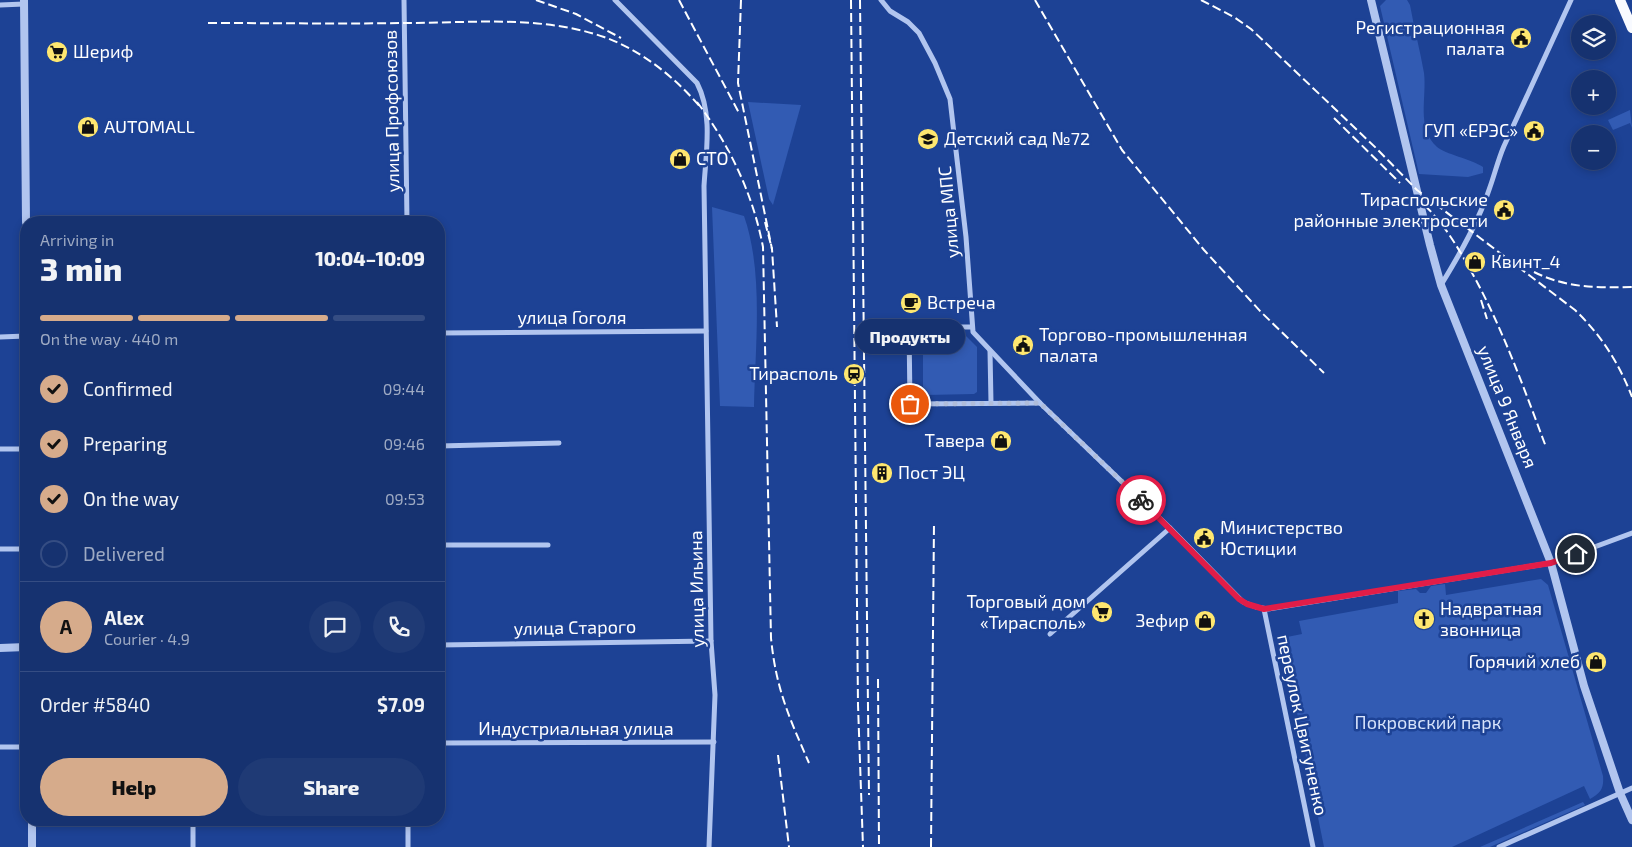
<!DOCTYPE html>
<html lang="en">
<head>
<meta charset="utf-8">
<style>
  body { margin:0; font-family:"Exo 2",sans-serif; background:#1f3a75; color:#f1f3f6; height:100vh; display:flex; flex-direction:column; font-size:19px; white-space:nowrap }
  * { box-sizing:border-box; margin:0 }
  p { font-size:16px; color:#9eaac3 }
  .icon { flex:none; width:28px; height:28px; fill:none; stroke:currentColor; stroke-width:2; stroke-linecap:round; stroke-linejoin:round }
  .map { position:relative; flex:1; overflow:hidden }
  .details { position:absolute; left:20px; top:216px; width:425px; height:610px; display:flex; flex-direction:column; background:#163270; border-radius:20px; box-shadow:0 2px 8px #0003,0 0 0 1px #354d83 }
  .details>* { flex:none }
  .buttons { position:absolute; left:1571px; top:15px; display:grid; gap:10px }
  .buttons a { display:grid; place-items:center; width:45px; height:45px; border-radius:50%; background:#163270; box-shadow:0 2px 8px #0003,0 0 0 1px #354d83; font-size:25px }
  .pin { position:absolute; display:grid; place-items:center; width:42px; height:42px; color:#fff; margin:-21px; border:2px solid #fff; border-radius:50%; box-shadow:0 1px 5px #0007 }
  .courier { position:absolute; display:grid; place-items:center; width:50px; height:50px; margin:-25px; border:4px solid #e11d48; border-radius:50%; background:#fff; color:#222; box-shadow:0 1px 6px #0007 }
  .bubble { position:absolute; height:35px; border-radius:18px; background:#163270; box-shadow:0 2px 8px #0003,0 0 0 1px #354d83; font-size:16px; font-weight:800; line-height:35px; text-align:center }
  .headline em { font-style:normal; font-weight:800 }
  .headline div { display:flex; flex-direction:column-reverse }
  .headline { display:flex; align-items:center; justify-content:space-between; height:85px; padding:0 20px }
  h1 { font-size:32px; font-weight:800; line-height:38px }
  .bar { display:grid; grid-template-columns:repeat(4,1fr); gap:8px 5px; align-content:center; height:60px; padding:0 20px }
  .bar i { height:6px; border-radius:4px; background:#354d83 }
  .bar .on { background:#d6ab8b }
  .bar p { grid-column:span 4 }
  .line { display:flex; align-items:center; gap:12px; padding:0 20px; border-top:1px solid #354d83 }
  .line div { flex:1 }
  .round { display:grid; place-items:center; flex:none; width:52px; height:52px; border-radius:26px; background:#1f3a75 }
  ol { padding:0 20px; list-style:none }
  li { display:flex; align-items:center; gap:15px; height:55px }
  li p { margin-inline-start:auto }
  li .icon { padding:5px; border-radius:50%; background:#d6ab8b; color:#111; stroke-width:4 }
  li:last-child { color:#9eaac3 }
  li i { width:28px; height:28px; border:2px solid #354d83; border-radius:50% }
  .action { display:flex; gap:10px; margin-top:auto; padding:10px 20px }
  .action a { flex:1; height:58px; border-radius:30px; background:#d6ab8b; color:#111; font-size:20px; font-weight:800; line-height:58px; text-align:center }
  .action a+a { background:#1f3a75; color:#f1f3f6 }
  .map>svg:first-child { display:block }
</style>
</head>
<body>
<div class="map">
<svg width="1632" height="847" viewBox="0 0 1632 847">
  <rect width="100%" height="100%" fill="#1d4295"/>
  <!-- green -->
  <g fill="#325bb3">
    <path d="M1386 0H1407L1410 5C1414 28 1420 50 1424 73 1427 97 1416 128 1437 147 1445 154 1471 159 1483 167V173L1468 177 1419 174 1380 6Z"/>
    <polygon points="748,102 801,105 773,205 769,199"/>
    <polygon points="1630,110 1632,128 1630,123 1613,130 1608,120"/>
    <path d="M712 207 744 216C764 273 755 347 754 407L720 406Z"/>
    <polygon points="925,335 966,336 977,347 977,392 974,394 926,395 923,392 923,337"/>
    <path d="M1541 579 1548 585 1603 776C1604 788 1601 793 1590 799L1584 786 1452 847H1324L1282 638 1302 634 1299 621 1398 603V591L1416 589 1420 593H1426L1431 586 1445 584 1446 595Z"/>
    <polygon points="1583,802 1585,805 1490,847 1480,847"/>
  </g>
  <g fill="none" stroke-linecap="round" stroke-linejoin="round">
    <!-- minor -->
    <g stroke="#b1c5ef" stroke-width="5">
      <polyline points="404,0 407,222"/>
      <path d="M615 0 697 83C713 114 706 152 704 186L711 641 715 695 709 847"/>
      <polyline points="881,0 890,11 908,22 919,33 935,63 950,99 966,237 973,332 1040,403 1170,528 1243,602 1256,607 1268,609 1551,563 1632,533"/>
      <polyline points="0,5 24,4"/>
      <path d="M1441 285C1460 254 1479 221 1490 187 1495 173 1498 160 1504 146L1571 0"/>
      <polyline points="971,327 909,327 910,404 1040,403"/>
      <polyline points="439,333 706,331"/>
      <polyline points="0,337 26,336"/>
      <polyline points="990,351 991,403"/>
      <polyline points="439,446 559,443"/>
      <polyline points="0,449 26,449"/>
      <polyline points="439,545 548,545"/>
      <polyline points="0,549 26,549"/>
      <polyline points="1264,609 1313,847"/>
      <polyline points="1050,634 1170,528"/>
      <polyline points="439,645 711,641"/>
      <polyline points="439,743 714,742"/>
      <polyline points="0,747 26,747"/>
      <polyline points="193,820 193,847"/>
      <polyline points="408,847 408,820"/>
      <polyline points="1499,847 1632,788"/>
    </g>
    <!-- tertiary -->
    <g stroke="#b1c5ef" stroke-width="8">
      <polyline points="24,0 26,222"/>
      <polyline points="1371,0 1430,245 1441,285 1551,563 1584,686 1620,793 1632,820"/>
      <polyline points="0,648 26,647"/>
      <polyline points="32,820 32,847"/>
    </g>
    <!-- primary -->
    <polyline stroke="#f8faff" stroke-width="10" points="1620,0 1632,28"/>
    <!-- rail -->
    <g stroke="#fff" stroke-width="2" stroke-dasharray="9 4" stroke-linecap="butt">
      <polyline points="536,0 576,14 621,38"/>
      <polyline points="679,0 739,113"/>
      <polyline points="741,0 738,83 772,249 777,327"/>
      <polyline points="851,0 858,705 863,847"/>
      <polyline points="860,0 869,795"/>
      <polyline points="1035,0 1122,150 1204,250 1261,312 1324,373"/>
      <path d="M1201 0 1234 17 1251 29 1376 148 1417 190 1575 310C1601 335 1619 363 1632 397"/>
      <path d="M208 23C274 23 340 24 405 23 471 23 541 15 604 37 641 50 676 78 701 108"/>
      <path d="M697 102C729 144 753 194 763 247L771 638C776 689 789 717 809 763"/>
      <polyline points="1334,118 1400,183"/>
      <path d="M1415 197C1443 219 1460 251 1477 282 1505 335 1525 391 1546 447"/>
      <polyline points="765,222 772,249"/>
      <path d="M1534 272C1566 288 1597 288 1632 287"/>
      <polyline points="1481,300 1487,319"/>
      <polyline points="878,679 879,847"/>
      <polyline points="778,755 789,847"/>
      <polyline points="931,847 934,523"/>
    </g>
  </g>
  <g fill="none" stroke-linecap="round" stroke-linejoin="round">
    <!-- done -->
    <polyline stroke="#b0bdda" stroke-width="5" stroke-dasharray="0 9" points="910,404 1040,403 1141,500"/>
    <!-- route -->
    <polyline stroke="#e11d48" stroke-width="6" points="1141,500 1239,599 1247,604 1264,609 1551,563 1576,554"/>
  </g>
  <!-- icons -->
  <defs>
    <g id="civic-disc" transform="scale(1.125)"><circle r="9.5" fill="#fee770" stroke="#1d4295"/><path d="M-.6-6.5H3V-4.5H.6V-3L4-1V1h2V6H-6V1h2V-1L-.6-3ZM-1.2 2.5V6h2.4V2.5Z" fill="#111"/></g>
    <g id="supermarket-disc" transform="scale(1.125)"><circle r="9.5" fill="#fee770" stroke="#1d4295"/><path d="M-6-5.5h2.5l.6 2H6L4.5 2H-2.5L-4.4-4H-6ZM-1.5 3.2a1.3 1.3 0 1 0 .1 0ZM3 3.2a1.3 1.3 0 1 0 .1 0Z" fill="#111"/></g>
    <g id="shop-disc" transform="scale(1.125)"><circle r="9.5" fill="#fee770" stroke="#1d4295"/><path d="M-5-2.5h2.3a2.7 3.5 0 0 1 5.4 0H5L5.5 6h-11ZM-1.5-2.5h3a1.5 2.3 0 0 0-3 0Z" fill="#111"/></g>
    <g id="school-disc" transform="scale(1.125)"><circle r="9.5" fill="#fee770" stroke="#1d4295"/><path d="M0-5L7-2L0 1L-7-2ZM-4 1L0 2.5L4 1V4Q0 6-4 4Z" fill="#111"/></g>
    <g id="cafe-disc" transform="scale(1.125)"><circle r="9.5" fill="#fee770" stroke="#1d4295"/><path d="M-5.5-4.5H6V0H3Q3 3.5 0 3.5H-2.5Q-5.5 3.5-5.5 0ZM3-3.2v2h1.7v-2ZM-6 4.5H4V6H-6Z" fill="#111"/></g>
    <g id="station-disc" transform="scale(1.125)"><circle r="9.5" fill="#fee770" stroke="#1d4295"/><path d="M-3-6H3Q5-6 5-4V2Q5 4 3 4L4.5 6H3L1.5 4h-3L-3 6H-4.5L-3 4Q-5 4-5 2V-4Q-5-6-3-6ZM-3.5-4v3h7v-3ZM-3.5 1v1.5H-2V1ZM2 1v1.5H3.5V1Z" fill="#111"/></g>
    <g id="building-disc" transform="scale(1.125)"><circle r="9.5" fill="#fee770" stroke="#1d4295"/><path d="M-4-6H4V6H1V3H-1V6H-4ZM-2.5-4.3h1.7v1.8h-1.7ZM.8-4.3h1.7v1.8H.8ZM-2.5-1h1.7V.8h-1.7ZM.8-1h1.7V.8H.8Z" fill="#111"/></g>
    <g id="church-disc" transform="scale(1.125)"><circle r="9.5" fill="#fee770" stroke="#1d4295"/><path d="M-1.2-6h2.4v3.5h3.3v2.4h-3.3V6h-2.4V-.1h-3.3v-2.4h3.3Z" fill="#111"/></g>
  </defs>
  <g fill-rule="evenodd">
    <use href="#civic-disc" x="1521" y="38"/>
    <use href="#supermarket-disc" x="57" y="52"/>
    <use href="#shop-disc" x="88" y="127"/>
    <use href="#civic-disc" x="1534" y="131"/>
    <use href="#school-disc" x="928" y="139"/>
    <use href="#shop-disc" x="680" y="159"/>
    <use href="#civic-disc" x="1504" y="210"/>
    <use href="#shop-disc" x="1475" y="262"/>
    <use href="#cafe-disc" x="911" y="303"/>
    <use href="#civic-disc" x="1023" y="345"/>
    <use href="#station-disc" x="854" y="374"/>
    <use href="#shop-disc" x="1001" y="441"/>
    <use href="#building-disc" x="882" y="473"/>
    <use href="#civic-disc" x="1204" y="538"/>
    <use href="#supermarket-disc" x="1102" y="612"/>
    <use href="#church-disc" x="1424" y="619"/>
    <use href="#shop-disc" x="1205" y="621"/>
    <use href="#shop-disc" x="1596" y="662"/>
  </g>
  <g text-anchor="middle" stroke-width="5" stroke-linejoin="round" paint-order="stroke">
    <!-- poi labels -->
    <g font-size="18" fill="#fff" stroke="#1d4295" text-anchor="start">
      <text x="1505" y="34" text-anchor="end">Регистрационная<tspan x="1505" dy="21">палата</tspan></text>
      <text x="73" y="58">Шериф</text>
      <text x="104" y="133">AUTOMALL</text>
      <text x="1518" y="137" text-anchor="end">ГУП «ЕРЭС»</text>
      <text x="944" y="145">Детский сад №72</text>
      <text x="696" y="165">СТО</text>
      <text x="1488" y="206" text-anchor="end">Тираспольские<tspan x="1488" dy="21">районные электросети</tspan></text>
      <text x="1491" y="268">Квинт_4</text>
      <text x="927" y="309">Встреча</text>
      <text x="1039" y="341">Торгово-промышленная<tspan x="1039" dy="21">палата</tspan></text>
      <text x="838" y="380" text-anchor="end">Тирасполь</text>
      <text x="985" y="447" text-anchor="end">Тавера</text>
      <text x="898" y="479">Пост ЭЦ</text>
      <text x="1220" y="534">Министерство<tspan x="1220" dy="21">Юстиции</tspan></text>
      <text x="1086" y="608" text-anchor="end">Торговый дом<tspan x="1086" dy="21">«Тирасполь»</tspan></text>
      <text x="1440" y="615">Надвратная<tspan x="1440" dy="21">звонница</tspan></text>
      <text x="1189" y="627" text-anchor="end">Зефир</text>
      <text x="1580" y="668" text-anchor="end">Горячий хлеб</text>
    </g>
    <!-- street labels -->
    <g font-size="18" fill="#fff" stroke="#1d4295">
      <text transform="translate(392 111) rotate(-91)" y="6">улица Профсоюзов</text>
      <text transform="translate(949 212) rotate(-95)" y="6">улица МПС</text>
      <text x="572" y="324">улица Гоголя</text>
      <text transform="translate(1507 407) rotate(68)" y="6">улица 9 Января</text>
      <text transform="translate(697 589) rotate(-91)" y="6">улица Ильина</text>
      <text transform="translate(575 628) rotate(-1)" y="6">улица Старого</text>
      <text transform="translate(1302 725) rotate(78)" y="6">переулок Цвигуненко</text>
      <text x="576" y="735">Индустриальная улица</text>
    </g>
    <!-- park labels -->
    <g font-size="18" fill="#d7e3fb" stroke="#1d4295">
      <text x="1428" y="729">Покровский парк</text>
    </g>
  </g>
</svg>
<div class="buttons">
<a><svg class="icon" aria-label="layers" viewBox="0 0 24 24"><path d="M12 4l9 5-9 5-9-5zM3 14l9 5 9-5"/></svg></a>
<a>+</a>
<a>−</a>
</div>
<div class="pin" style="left:910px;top:404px;background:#ea580c"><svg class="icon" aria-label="bag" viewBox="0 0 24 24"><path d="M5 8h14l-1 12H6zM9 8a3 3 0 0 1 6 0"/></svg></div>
<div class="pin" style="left:1576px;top:554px;background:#1f2937"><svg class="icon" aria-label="home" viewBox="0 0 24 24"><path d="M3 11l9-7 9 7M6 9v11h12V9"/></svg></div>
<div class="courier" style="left:1141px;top:500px"><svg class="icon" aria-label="bike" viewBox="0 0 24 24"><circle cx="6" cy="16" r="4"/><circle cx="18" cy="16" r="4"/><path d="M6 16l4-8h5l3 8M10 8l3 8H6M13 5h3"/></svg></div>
<div class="bubble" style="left:855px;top:319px;width:110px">Продукты</div>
<section class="details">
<div class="headline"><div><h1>3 min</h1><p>Arriving in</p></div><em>10:04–10:09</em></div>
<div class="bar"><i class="on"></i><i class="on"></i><i class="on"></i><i></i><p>On the way · 440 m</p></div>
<ol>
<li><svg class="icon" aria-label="check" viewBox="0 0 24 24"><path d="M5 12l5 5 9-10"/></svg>Confirmed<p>09:44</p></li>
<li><svg class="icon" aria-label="check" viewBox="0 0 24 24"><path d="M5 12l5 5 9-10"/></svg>Preparing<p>09:46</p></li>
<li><svg class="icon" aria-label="check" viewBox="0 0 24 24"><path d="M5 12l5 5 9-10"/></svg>On the way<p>09:53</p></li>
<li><i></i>Delivered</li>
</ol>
<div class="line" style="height:90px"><b class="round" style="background:#d6ab8b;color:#111">A</b><div><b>Alex</b><p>Courier · 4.9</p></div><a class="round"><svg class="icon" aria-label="chat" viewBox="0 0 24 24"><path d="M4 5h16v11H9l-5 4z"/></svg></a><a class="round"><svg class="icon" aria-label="phone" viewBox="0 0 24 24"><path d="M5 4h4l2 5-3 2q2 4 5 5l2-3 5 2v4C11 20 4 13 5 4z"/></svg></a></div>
<div class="line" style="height:65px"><div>Order #5840</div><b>$7.09</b></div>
<div class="action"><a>Help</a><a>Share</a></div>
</section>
</div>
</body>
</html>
